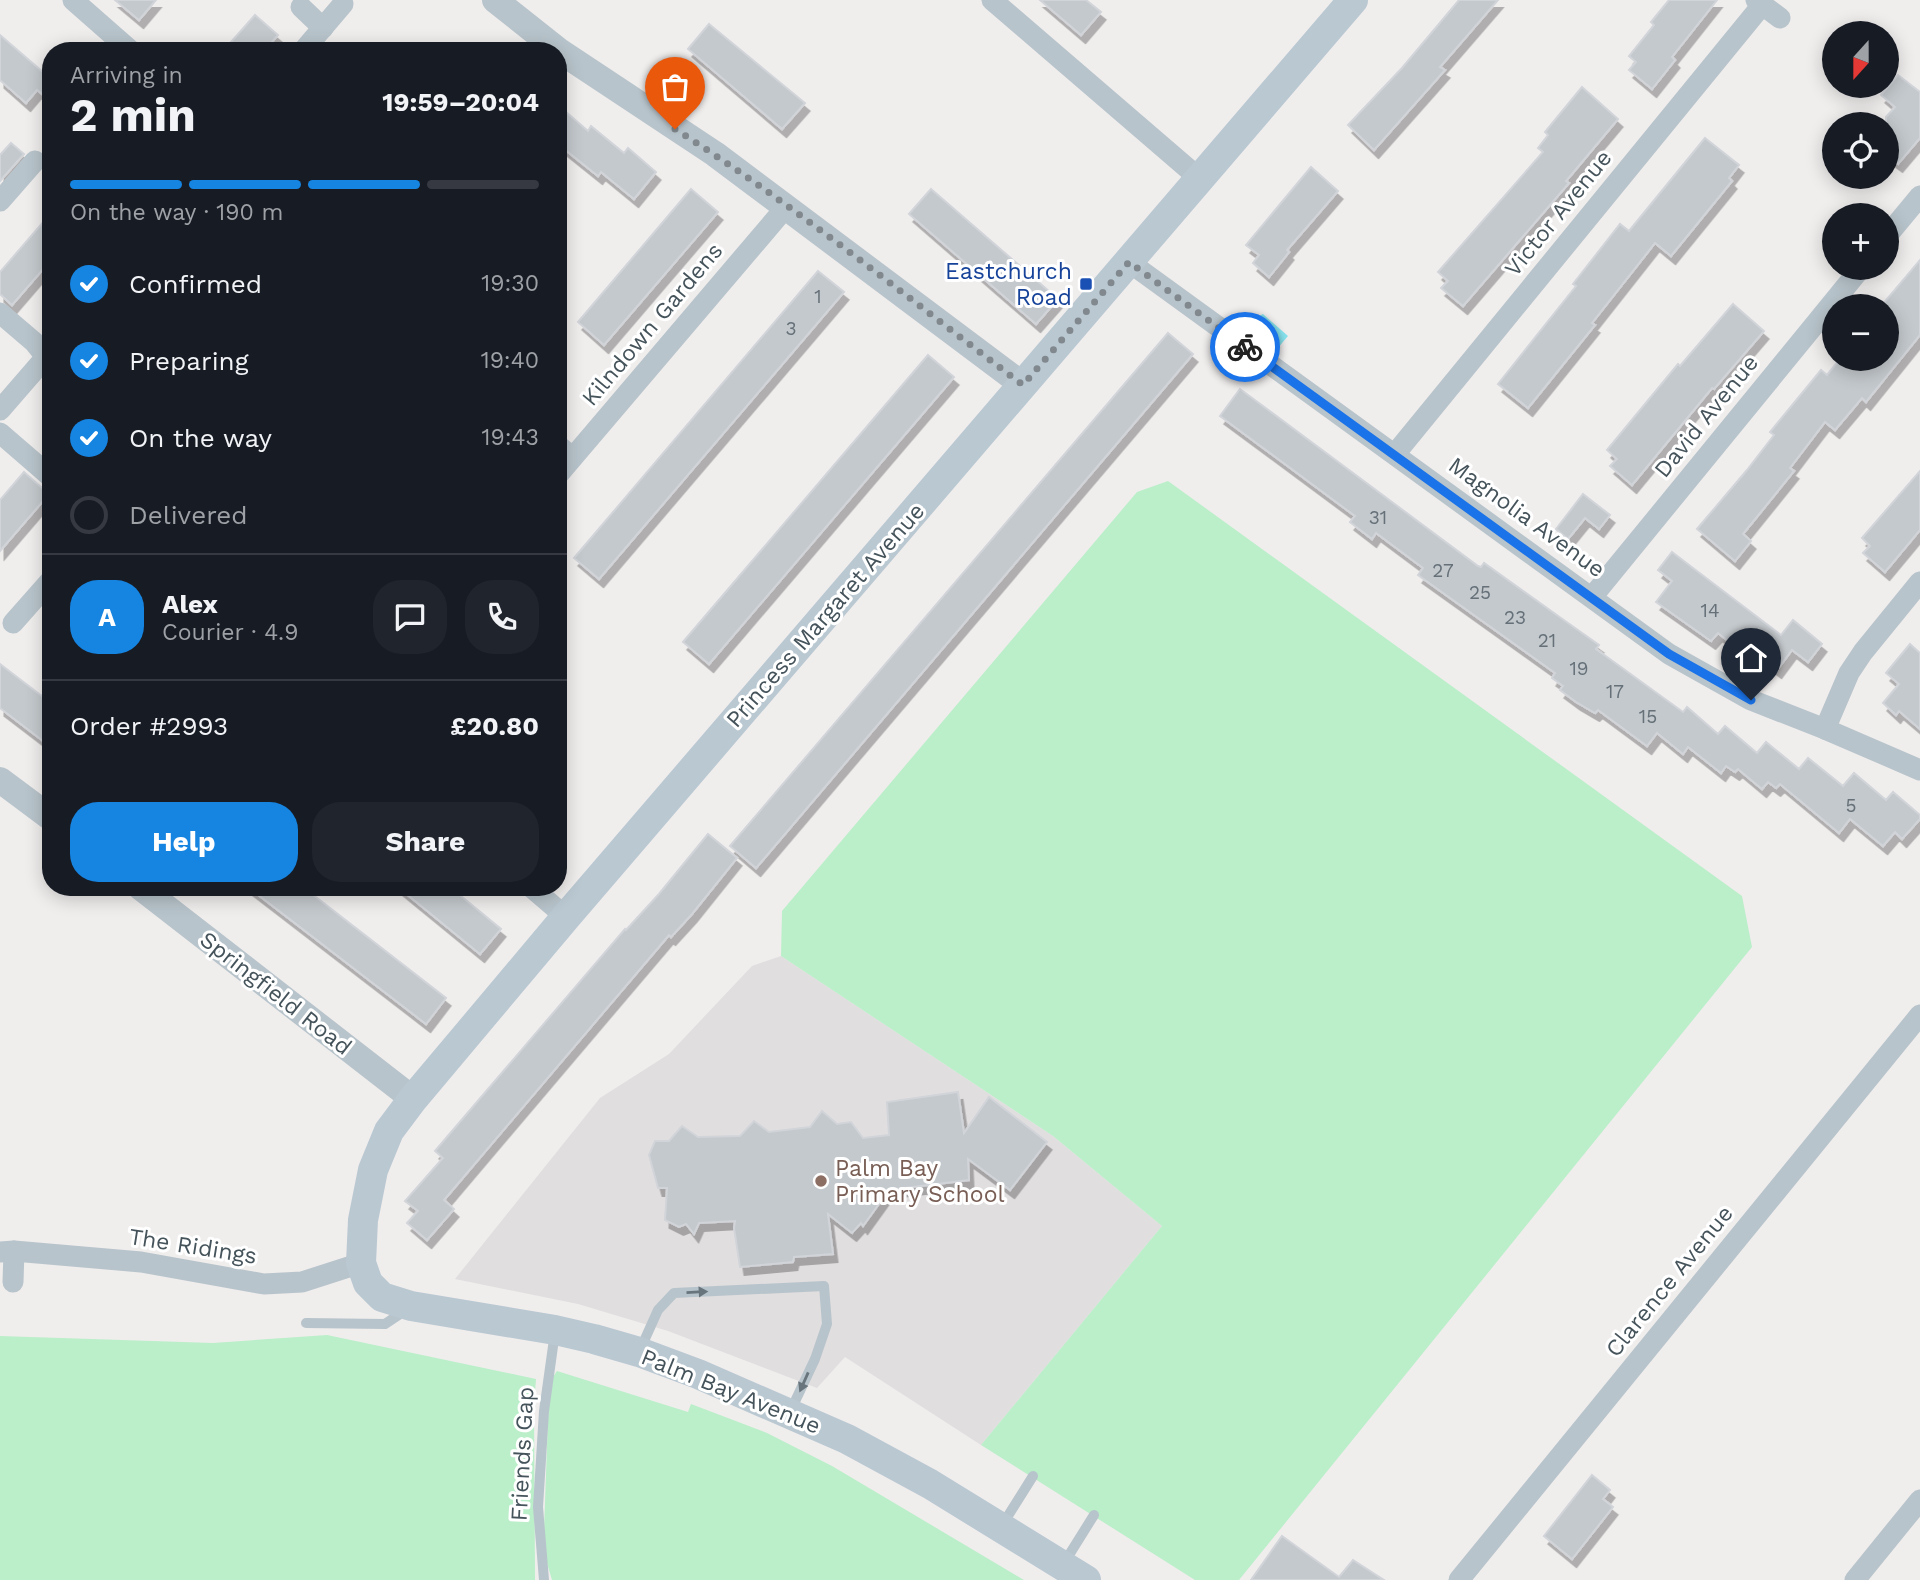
<!DOCTYPE html>
<html lang="en">
<head>
<meta charset="utf-8">
<style>
  body { margin:0; font-family:"Work Sans",sans-serif; background:#20242c; color:#f1f3f6; height:100vh; display:flex; flex-direction:column; font-size:26px; white-space:nowrap }
  * { box-sizing:border-box; margin:0 }
  p { font-size:23px; color:#9ea1a6 }
  .icon { flex:none; width:38px; height:38px; fill:none; stroke:currentColor; stroke-width:2; stroke-linecap:round; stroke-linejoin:round }
  .map { position:relative; flex:1; overflow:hidden }
  .side { position:absolute; left:42px; top:42px; width:525px; height:854px; display:flex; flex-direction:column; background:#171b24; border-radius:28px; box-shadow:0 4px 18px #0003 }
  .side>* { flex:none }
  .needle { width:46px; rotate:201deg }
  .controls { position:absolute; left:1822px; top:21px; display:grid; gap:14px }
  .controls a { display:grid; place-items:center; width:77px; height:77px; border-radius:50%; background:#171b24; box-shadow:0 4px 18px #0003; font-size:35px }
  .pin { position:absolute; display:grid; place-items:center; width:60px; height:60px; color:#fff; margin:-72px -30px; border-radius:50% 50% 50% 0; rotate:-45deg; box-shadow:0 0 7px #0007 }
  .pin .icon { rotate:45deg }
  .courier { position:absolute; display:grid; place-items:center; width:70px; height:70px; margin:-35px; border:5px solid #1a73e8; border-radius:50%; background:#fff; color:#222; box-shadow:0 2px 9px #0007 }
  .overview em { font-style:normal; font-weight:700 }
  .overview div { display:flex; flex-direction:column-reverse }
  .overview { display:flex; align-items:center; justify-content:space-between; height:119px; padding:0 28px }
  h1 { font-size:46px; font-weight:700; line-height:52px }
  .bar { display:grid; grid-template-columns:repeat(4,1fr); gap:10px 7px; align-content:center; height:84px; padding:0 28px }
  .bar i { height:9px; border-radius:5px; background:#363941 }
  .bar .active { background:#1684e1 }
  .bar p { grid-column:span 4 }
  .line { display:flex; align-items:center; gap:18px; padding:0 28px; border-top:2px solid #363941 }
  .line div { flex:1 }
  .round { display:grid; place-items:center; flex:none; width:74px; height:74px; border-radius:28px; background:#20242c }
  ol { padding:0 28px; list-style:none }
  li { display:flex; align-items:center; gap:21px; height:77px }
  li p { margin-inline-start:auto }
  li .icon { padding:7px; border-radius:50%; background:#1684e1; color:#fff; stroke-width:4 }
  li:last-child { color:#9ea1a6 }
  li i { width:38px; height:38px; border:4px solid #363941; border-radius:50% }
  .button { display:flex; gap:14px; margin-top:auto; padding:14px 28px }
  .button a { flex:1; height:80px; border-radius:28px; background:#1684e1; color:#fff; font-size:28px; font-weight:700; line-height:80px; text-align:center }
  .button a+a { background:#20242c; color:#f1f3f6 }
  .map>svg:first-child { display:block }
</style>
</head>
<body>
<div class="map">
<svg width="1920" height="1580" viewBox="0 0 1920 1580">
  <defs>
    <filter id="shadow"><feDropShadow dx="4.5" dy="8" stdDeviation="0" flood-color="#0004"/></filter>
  </defs>
  <rect width="100%" height="100%" fill="#f0eded"/>
  <!-- education -->
  <polygon fill="#e1dedf" points="781,956 1053,1136 1162,1226 981,1445 845,1357 817,1388 668,1331 578,1304 455,1279 600,1098 669,1054 752,966"/>
  <!-- green -->
  <g fill="#baefc9">
    <polygon points="1168,481 1742,896 1752,947 1239,1580 1195,1580 981,1445 1162,1226 1053,1136 781,956 782,911 1137,492"/>
    <polygon points="327,1335 536,1379 534,1405 535,1580 0,1580 0,1336 213,1343"/>
    <polygon points="557,1371 688,1412 691,1404 767,1433 832,1466 1024,1580 552,1580 547,1563 544,1530 548,1419 551,1380"/>
  </g>
  <!-- water -->
  <polygon fill="#86e2ed" points="1263,314 1288,336 1277,349 1251,329 1254,325 1253,319"/>
  <!-- building -->
  <g fill="#c4c9cd" stroke="#d1d4d9" stroke-width="2" filter="url(#shadow)">
    <polygon points="115,0 156,0 139,20"/>
    <polygon points="1040,0 1086,0 1101,12 1081,35"/>
    <polygon points="1459,0 1498,0 1440,67 1445,70 1374,150 1348,125 1402,68"/>
    <polygon points="1669,0 1717,0 1672,57 1675,60 1652,89 1629,70 1636,62 1629,56 1654,25 1651,22"/>
    <polygon points="255,15 278,35 264,51 223,51"/>
    <polygon points="709,24 805,103 782,129 688,49"/>
    <polygon points="0,35 51,79 51,101 37,90 26,103 0,80"/>
    <polygon points="1898,75 1920,92 1920,138 1898,164 1886,155 1886,117 1895,107 1881,95"/>
    <polygon points="1582,87 1618,119 1566,181 1569,183 1463,306 1441,288 1448,281 1438,272 1543,152 1538,148 1548,135 1545,132"/>
    <polygon points="558,105 588,131 591,126 624,153 628,148 656,172 634,199 601,172 598,176 558,144"/>
    <polygon points="1705,138 1739,165 1729,178 1732,181 1671,256 1655,243 1592,323 1595,325 1528,408 1498,384 1576,286 1573,284 1620,224 1629,231"/>
    <polygon points="11,143 24,154 0,181 0,155"/>
    <polygon points="1311,167 1338,191 1287,250 1289,252 1269,277 1253,263 1259,255 1246,245"/>
    <polygon points="691,189 718,212 604,345 578,322"/>
    <polygon points="931,189 1058,299 1036,324 909,214"/>
    <polygon points="51,213 51,260 12,305 0,294 0,272"/>
    <polygon points="1920,260 1920,335 1866,402 1862,398 1835,430 1825,422 1790,468 1794,471 1743,534 1751,541 1735,561 1697,529 1747,470 1774,435 1770,432 1821,370 1827,375 1840,359 1886,359 1886,306 1882,305"/>
    <polygon points="818,271 844,292 599,579 574,558"/>
    <polygon points="1733,304 1764,331 1714,389 1712,388 1632,485 1610,466 1617,459 1607,450 1678,364 1680,366"/>
    <polygon points="1168,333 1193,354 756,868 730,846"/>
    <polygon points="928,355 954,377 709,664 683,642"/>
    <polygon points="1240,389 1478,566 1481,567 1484,563 1561,618 1599,645 1596,649 1683,712 1687,707 1718,734 1725,726 1757,753 1766,742 1799,769 1808,758 1843,786 1854,773 1886,800 1893,792 1920,815 1920,819 1902,839 1895,832 1883,846 1850,819 1839,833 1780,784 1776,788 1768,782 1762,789 1738,769 1735,772 1726,766 1721,773 1688,747 1683,754 1657,733 1647,746 1598,710 1595,713 1576,702 1560,690 1563,686 1552,678 1555,673 1418,575 1423,568 1376,533 1372,539 1350,522 1355,516 1220,416"/>
    <polygon points="1920,471 1920,530 1885,572 1863,553 1870,546 1862,538"/>
    <polygon points="24,472 49,494 0,551 0,500"/>
    <polygon points="1583,494 1610,515 1599,529 1585,518 1568,539 1556,529"/>
    <polygon points="1672,552 1781,635 1793,620 1822,644 1808,662 1792,650 1777,670 1755,653 1751,659 1718,633 1711,641 1656,602 1672,581 1658,570"/>
    <polygon points="1910,644 1920,653 1920,729 1899,711 1896,715 1883,703 1899,684 1886,673"/>
    <polygon points="0,664 51,703 51,747 0,708"/>
    <polygon points="708,834 737,858 692,914 671,937 669,935 444,1200 454,1209 427,1240 407,1223 418,1211 405,1201 443,1158 435,1151 625,929 626,930 659,894"/>
    <polygon points="248,887 303,887 446,998 426,1024"/>
    <polygon points="398,887 450,887 501,929 480,954"/>
    <polygon points="958,1092 964,1133 989,1097 1047,1142 1010,1190 968,1159 969,1180 889,1190 863,1226 861,1223 852,1233 828,1214 833,1254 794,1257 793,1262 740,1267 734,1228 735,1221 699,1223 694,1234 686,1224 679,1227 665,1220 667,1188 658,1188 649,1155 655,1141 669,1141 682,1126 698,1137 740,1136 754,1121 769,1132 810,1127 822,1111 837,1124 851,1122 863,1138 889,1135 887,1102"/>
    <polygon points="1592,1475 1610,1490 1603,1499 1613,1507 1572,1559 1544,1536"/>
    <polygon points="1282,1536 1339,1577 1353,1560 1384,1580 1251,1580"/>
  </g>
  <g fill="none" stroke-linecap="round" stroke-linejoin="round">
    <!-- service -->
    <g stroke="#b8c4cb" stroke-width="10">
      <polyline points="558,438 577,454"/>
      <polyline points="306,1323 385,1324 406,1310"/>
      <polyline points="640,1350 658,1310 674,1293 824,1286 827,1324 815,1359 790,1412"/>
      <polyline points="1001,1527 1033,1476"/>
      <polyline points="1064,1563 1094,1515"/>
      <polyline points="544,1580 538,1507 544,1411 555,1332"/>
    </g>
    <!-- minor -->
    <g stroke="#b8c4cb" stroke-width="21">
      <polyline points="73,0 131,51"/>
      <polyline points="992,0 1200,179"/>
      <polyline points="1756,0 1780,18"/>
      <polyline points="301,7 323,28"/>
      <polyline points="303,51 343,4"/>
      <polyline points="0,201 35,161"/>
      <polyline points="1886,237 1920,196"/>
      <polyline points="1129,262 1669,654 1751,700 1825,729 1920,770"/>
      <polyline points="0,313 34,342 46,357 51,357"/>
      <polyline points="0,410 46,357"/>
      <polyline points="0,433 51,477"/>
      <polyline points="1395,454 1762,5"/>
      <polyline points="558,475 786,207"/>
      <polyline points="1592,597 1861,268"/>
      <polyline points="13,623 51,580"/>
      <polyline points="1825,729 1849,673 1863,652 1920,582"/>
      <polyline points="531,887 566,917"/>
      <polyline points="0,1252 14,1251 141,1262 264,1284 302,1282 361,1263"/>
      <polyline points="13,1282 14,1251"/>
      <polyline points="1459,1580 1920,1015"/>
      <polyline points="1855,1580 1920,1500"/>
    </g>
    <!-- tertiary -->
    <g stroke="#b8c4cb" stroke-width="26">
      <polyline points="495,0 558,50 715,154 1023,385"/>
      <polyline points="0,780 51,818"/>
      <polyline points="140,887 413,1099"/>
    </g>
    <!-- secondary -->
    <polyline stroke="#bac8d2" stroke-width="30" points="1086,1580 930,1484 847,1439 698,1374 639,1352 594,1339 555,1330 411,1306 382,1297 368,1283 361,1263 363,1220 373,1170 389,1131 413,1099 566,917 1353,0"/>
  </g>
  <!-- one-way arrows -->
  <defs><path id="oneway-solid" d="M-6-.8H1V-3.2L6.5 0L1 3.2V.8H-6Z" transform="scale(1.75)"/></defs>
  <g fill="#68757d">
    <use href="#oneway-solid" transform="translate(697 1292) rotate(-3)"/>
    <use href="#oneway-solid" transform="translate(804 1382) rotate(114)"/>
  </g>
  <g fill="none" stroke-linecap="round" stroke-linejoin="round">
    <!-- done -->
    <path stroke="#81898e" stroke-width="7" stroke-dasharray="0 12.6" d="M675 129C796 206 909 299 1023 385L1129 262 1245 347"/>
    <!-- route -->
    <polyline stroke="#1a73e8" stroke-width="9" points="1245,347 1669,654 1751,700"/>
  </g>
  <!-- markers -->
  <rect fill="#1a4fb4" stroke="#fff" stroke-width="2.5" x="1079" y="277" width="14" height="14" rx="3.5"/>
  <circle fill="#8d6e63" stroke="#fff" stroke-width="2.5" cx="821" cy="1181" r="7"/>
  <g text-anchor="middle" stroke-width="6" stroke-linejoin="round" paint-order="stroke">
    <!-- number labels -->
    <g font-size="19" fill="#657078">
      <text x="818" y="303">1</text>
      <text x="791" y="335">3</text>
      <text x="1378" y="524">31</text>
      <text x="1443" y="577">27</text>
      <text x="1480" y="599">25</text>
      <text x="1710" y="617">14</text>
      <text x="1515" y="624">23</text>
      <text x="1547" y="647">21</text>
      <text x="1579" y="675">19</text>
      <text x="1615" y="698">17</text>
      <text x="1648" y="723">15</text>
      <text x="1851" y="812">5</text>
    </g>
    <!-- street labels -->
    <g font-size="23" fill="#45535b" stroke="#fff">
      <text transform="translate(1558 213) rotate(-51)" y="8">Victor Avenue</text>
      <text transform="translate(652 324) rotate(-50)" y="8">Kilndown Gardens</text>
      <text transform="translate(1706 416) rotate(-51)" y="8">David Avenue</text>
      <text transform="translate(1527 517) rotate(36)" y="8">Magnolia Avenue</text>
      <text transform="translate(825 615) rotate(-49)" y="8">Princess Margaret Avenue</text>
      <text transform="translate(276 993) rotate(38)" y="8">Springfield Road</text>
      <text transform="translate(193 1246) rotate(9)" y="8">The Ridings</text>
      <text transform="translate(1669 1281) rotate(-51)" y="8">Clarence Avenue</text>
      <text transform="translate(731 1391) rotate(22)" y="8">Palm Bay Avenue</text>
      <text transform="translate(522 1454) rotate(-87)" y="8">Friends Gap</text>
    </g>
    <!-- transit labels -->
    <g font-size="23" fill="#164399" stroke="#fff" text-anchor="end">
      <text x="1072" y="279">Eastchurch<tspan x="1072" dy="26">Road</tspan></text>
    </g>
    <!-- education labels -->
    <g font-size="23" fill="#785e54" stroke="#fff" text-anchor="start">
      <text x="835" y="1176">Palm Bay<tspan x="835" dy="26">Primary School</tspan></text>
    </g>
  </g>
</svg>
<div class="controls">
<a><svg class="needle" viewBox="-14 -14 28 28"><path d="M0-13l5 13h-10z" fill="#e53935"/><path d="M0 13l5-13h-10z" fill="#9ea1a6"/></svg></a>
<a><svg class="icon" aria-label="locate" viewBox="0 0 24 24"><circle cx="12" cy="12" r="6"/><path d="M12 2v4M12 18v4M2 12h4M18 12h4"/></svg></a>
<a>+</a>
<a>−</a>
</div>
<div class="pin" style="left:675px;top:129px;background:#ea580c"><svg class="icon" aria-label="bag" viewBox="0 0 24 24"><path d="M5 8h14l-1 12H6zM9 8a3 3 0 0 1 6 0"/></svg></div>
<div class="pin" style="left:1751px;top:700px;background:#1f2937"><svg class="icon" aria-label="home" viewBox="0 0 24 24"><path d="M3 11l9-7 9 7M6 9v11h12V9"/></svg></div>
<div class="courier" style="left:1245px;top:347px"><svg class="icon" aria-label="bike" viewBox="0 0 24 24"><circle cx="6" cy="16" r="4"/><circle cx="18" cy="16" r="4"/><path d="M6 16l4-8h5l3 8M10 8l3 8H6M13 5h3"/></svg></div>
<section class="side">
<div class="overview"><div><h1>2 min</h1><p>Arriving in</p></div><em>19:59–20:04</em></div>
<div class="bar"><i class="active"></i><i class="active"></i><i class="active"></i><i></i><p>On the way · 190 m</p></div>
<ol>
<li><svg class="icon" aria-label="check" viewBox="0 0 24 24"><path d="M5 12l5 5 9-10"/></svg>Confirmed<p>19:30</p></li>
<li><svg class="icon" aria-label="check" viewBox="0 0 24 24"><path d="M5 12l5 5 9-10"/></svg>Preparing<p>19:40</p></li>
<li><svg class="icon" aria-label="check" viewBox="0 0 24 24"><path d="M5 12l5 5 9-10"/></svg>On the way<p>19:43</p></li>
<li><i></i>Delivered</li>
</ol>
<div class="line" style="height:126px"><b class="round" style="background:#1684e1;color:#fff">A</b><div><b>Alex</b><p>Courier · 4.9</p></div><a class="round"><svg class="icon" aria-label="chat" viewBox="0 0 24 24"><path d="M4 5h16v11H9l-5 4z"/></svg></a><a class="round"><svg class="icon" aria-label="phone" viewBox="0 0 24 24"><path d="M5 4h4l2 5-3 2q2 4 5 5l2-3 5 2v4C11 20 4 13 5 4z"/></svg></a></div>
<div class="line" style="height:91px"><div>Order #2993</div><b>£20.80</b></div>
<div class="button"><a>Help</a><a>Share</a></div>
</section>
</div>
</body>
</html>
